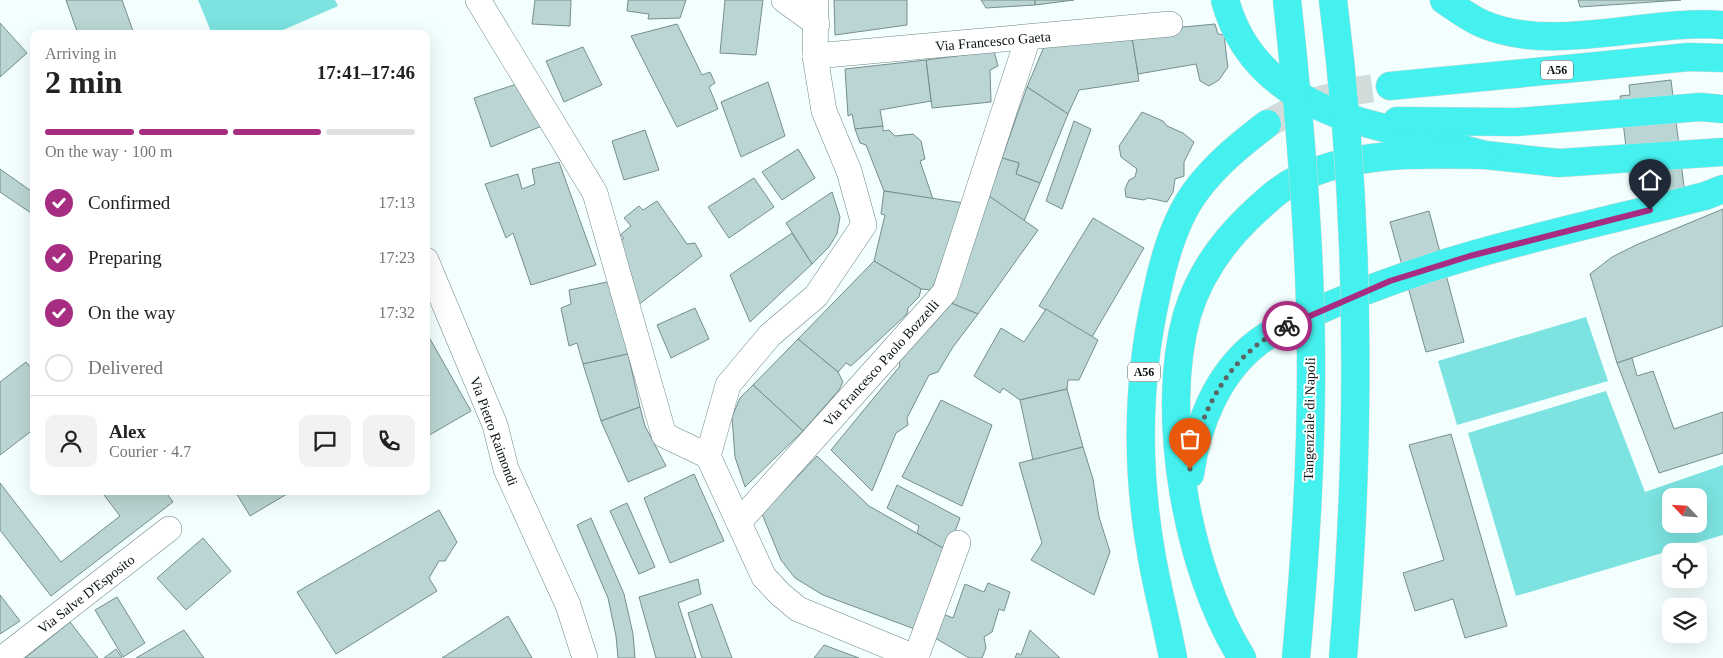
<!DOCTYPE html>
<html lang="en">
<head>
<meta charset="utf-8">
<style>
  body { margin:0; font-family:"Times New Roman",serif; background:#f2f2f2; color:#222; height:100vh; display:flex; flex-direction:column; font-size:19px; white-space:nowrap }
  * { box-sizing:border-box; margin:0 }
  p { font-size:16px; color:#767676 }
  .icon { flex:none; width:28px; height:28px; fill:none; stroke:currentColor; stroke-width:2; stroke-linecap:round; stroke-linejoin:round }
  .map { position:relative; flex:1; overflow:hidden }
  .side { position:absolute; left:30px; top:30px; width:400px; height:465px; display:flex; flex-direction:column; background:#fff; border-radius:10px; box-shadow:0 5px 20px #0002 }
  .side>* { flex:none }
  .needle { width:32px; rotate:295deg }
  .buttons { position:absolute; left:1662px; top:488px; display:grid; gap:10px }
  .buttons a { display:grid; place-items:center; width:45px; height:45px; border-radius:10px; background:#fff; box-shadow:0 5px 20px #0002; font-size:25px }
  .pin { position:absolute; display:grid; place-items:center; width:42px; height:42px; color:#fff; margin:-51px -21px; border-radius:50% 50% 50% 0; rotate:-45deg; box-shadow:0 0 5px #0007 }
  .pin .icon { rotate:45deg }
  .courier { position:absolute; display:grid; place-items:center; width:50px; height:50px; margin:-25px; border:4px solid #a72d82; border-radius:50%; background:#fff; color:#222; box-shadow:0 1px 6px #0007 }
  .headline em { font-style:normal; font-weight:700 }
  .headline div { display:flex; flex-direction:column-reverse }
  .headline { display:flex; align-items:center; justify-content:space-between; height:85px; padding:0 15px }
  h1 { font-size:32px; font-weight:700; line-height:38px }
  .bar { display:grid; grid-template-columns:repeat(4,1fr); gap:8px 5px; align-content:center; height:60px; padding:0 15px }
  .bar i { height:6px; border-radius:4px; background:#e0e0e0 }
  .bar .on { background:#a72d82 }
  .bar p { grid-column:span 4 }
  .line { display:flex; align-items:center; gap:12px; padding:0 15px; border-top:1px solid #e0e0e0 }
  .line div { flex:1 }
  .round { display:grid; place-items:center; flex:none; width:52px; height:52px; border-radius:10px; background:#f2f2f2 }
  ol { padding:0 15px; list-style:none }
  li { display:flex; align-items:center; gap:15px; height:55px }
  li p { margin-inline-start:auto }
  li .icon { padding:5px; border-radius:50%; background:#a72d82; color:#fff; stroke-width:4 }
  li:last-child { color:#767676 }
  li i { width:28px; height:28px; border:2px solid #e0e0e0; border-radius:50% }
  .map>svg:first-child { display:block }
</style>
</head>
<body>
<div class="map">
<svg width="1723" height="658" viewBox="0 0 1723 658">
  <rect width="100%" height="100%" fill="#f3fefe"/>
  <!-- green -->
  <g fill="#7ce3e0" fill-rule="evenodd">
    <polygon points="198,0 335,0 338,6 274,34 212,34"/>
    <polygon points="1586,317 1608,381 1457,425 1438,361"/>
    <path d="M1606 391 1645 492 1723 465V535L1516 596 1468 433ZM1699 496V524H1671V496Z"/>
  </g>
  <!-- building -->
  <g fill="#bad5d3" stroke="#758f8d">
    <polygon points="66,0 122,0 134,34 78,34"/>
    <polygon points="535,0 571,0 570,26 532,24"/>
    <polygon points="628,0 686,0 680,18 648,19 649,14 627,11"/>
    <polygon points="725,0 763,0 756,55 720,53"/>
    <polygon points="834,0 907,0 907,25 835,35"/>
    <polygon points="981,0 1035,0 1035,5 986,8"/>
    <polygon points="1035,0 1074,0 1035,5"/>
    <polygon points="1578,0 1681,0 1580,7"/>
    <polygon points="0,23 27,53 0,77"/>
    <polygon points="677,24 702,75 710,72 715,83 709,87 718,109 677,127 631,36"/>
    <polygon points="1215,24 1218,34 1224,35 1227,60 1228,67 1219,80 1209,86 1200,81 1196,64 1138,74 1131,32"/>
    <polygon points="1131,32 1139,81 1079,90 1068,114 1027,87 1046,42"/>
    <polygon points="583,47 602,85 564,102 546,61"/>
    <polygon points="994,51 998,66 990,70 991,102 932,108 926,60"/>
    <polygon points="926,60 931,101 880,110 883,126 855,129 852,114 848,116 845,69"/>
    <polygon points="1671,80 1685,195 1644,200 1642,188 1631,190 1620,96 1630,95 1629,85"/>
    <polygon points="768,82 785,136 741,157 721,102"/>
    <polygon points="520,83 542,126 491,147 474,98"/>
    <polygon points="1027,87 1068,114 1040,183 1016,174 1019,163 1002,158"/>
    <polygon points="1142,112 1163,121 1167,126 1183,133 1194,142 1184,162 1184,176 1175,179 1173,192 1167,202 1148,198 1144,200 1126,197 1125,189 1129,180 1135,177 1137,169 1121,157 1119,146"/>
    <polygon points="1074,121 1091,129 1062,209 1046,201"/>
    <polygon points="883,126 883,131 889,130 895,136 913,134 921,141 925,159 920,161 933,199 884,191 866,145 860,143 855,129"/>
    <polygon points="645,130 659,170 624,180 612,141"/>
    <polygon points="798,149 815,178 782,200 762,172"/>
    <polygon points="1002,158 1019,163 1016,174 1040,183 1024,221 989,196"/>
    <polygon points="559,162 596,265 531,285 513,233 506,238 485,184 518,174 522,189 535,184 532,169"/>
    <polygon points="0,169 34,193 34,215 0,192"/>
    <polygon points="754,178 774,207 729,238 708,207"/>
    <polygon points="884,191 964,203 932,290 921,289 874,261 885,215 881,214"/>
    <polygon points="832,192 840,217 837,234 829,247 812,264 786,223"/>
    <polygon points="989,196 1038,230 978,314 951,303"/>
    <polygon points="657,201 687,244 695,243 702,256 633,309 618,242 624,238 620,235 631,226 624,218 639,206 643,210"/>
    <polygon points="1723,209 1723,326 1617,363 1590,274 1612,257 1636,245"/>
    <polygon points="1429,211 1464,342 1426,352 1390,222"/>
    <polygon points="1093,218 1144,248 1092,337 1039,306"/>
    <polygon points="792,233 812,264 750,322 730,275"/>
    <polygon points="874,261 921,289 919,297 908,308 907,314 851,366 846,363 838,372 798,339"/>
    <polygon points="612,281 628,354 583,364 577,343 569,346 561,308 571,304 569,290"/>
    <polygon points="951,303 978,314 953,347 938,372 929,375 907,418 908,425 896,433 872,491 831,450 900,366 899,360 924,330 931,327"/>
    <polygon points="695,308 709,339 671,358 657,325"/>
    <polygon points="1046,309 1098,340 1079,380 1068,380 1067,389 1020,400 1003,388 1000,393 974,376 1001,328 1024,342"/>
    <polygon points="426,332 471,411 426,437"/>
    <polygon points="798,339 838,372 843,382 839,390 803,431 753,385"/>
    <polygon points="628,354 640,407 601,421 583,364"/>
    <polygon points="1632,358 1637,376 1653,371 1674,429 1723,412 1723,453 1659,473 1617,363"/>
    <polygon points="26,362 34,371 34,429 0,455 0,382"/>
    <polygon points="753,385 803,431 745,487 735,457 732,417 740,398"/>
    <polygon points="1067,389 1083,447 1033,460 1020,400"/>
    <polygon points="941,400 992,425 962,506 902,477"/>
    <polygon points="640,407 645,426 666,466 628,482 601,421"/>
    <polygon points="1451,434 1507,626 1465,638 1453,599 1415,611 1403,573 1444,560 1409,445"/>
    <polygon points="1083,447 1093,479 1099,517 1110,552 1094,595 1031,560 1042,543 1019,463"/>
    <polygon points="817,456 869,506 948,551 920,631 823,595 795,578 781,560 762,514"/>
    <polygon points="694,474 724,541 670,563 644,498"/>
    <polygon points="0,483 61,562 120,516 101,491 165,491 173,502 51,596 0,530"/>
    <polygon points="897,485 960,518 948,551 917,533 919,526 887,508"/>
    <polygon points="235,491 292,491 250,516"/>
    <polygon points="627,503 655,567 639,574 610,511"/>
    <polygon points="439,510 457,542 445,561 439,561 429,578 437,591 336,654 297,592"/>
    <polygon points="591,518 624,594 633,634 635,658 618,658 616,636 608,598 577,525"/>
    <polygon points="203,538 231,571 186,610 157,578"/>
    <polygon points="698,579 701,594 678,603 696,658 656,658 639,597"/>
    <polygon points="988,583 1010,592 1004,611 999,609 992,632 984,637 986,648 982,658 969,658 935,638 943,614 953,618 965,584 984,592"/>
    <polygon points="0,595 20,621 0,634"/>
    <polygon points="117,597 145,643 123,657 95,610"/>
    <polygon points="712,604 732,658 702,658 688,613"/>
    <polygon points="508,616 532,658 442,658"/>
    <polygon points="70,622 98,658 25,658"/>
    <polygon points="184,630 204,658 136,658"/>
    <polygon points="1030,630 1060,658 1015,658 1017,653 1021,655"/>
    <polygon points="824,645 859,658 814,658"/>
    <polygon points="116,649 122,658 104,658"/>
  </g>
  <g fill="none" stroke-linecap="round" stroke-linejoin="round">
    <!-- highway-tunnel -->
    <polyline stroke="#d0dbda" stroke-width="28" stroke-dasharray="28 14" stroke-linecap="butt" points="1267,124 1305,104 1354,91 1390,86"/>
    <!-- street casing -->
    <g stroke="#6e8786" stroke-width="26">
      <g id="street">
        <polyline points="478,0 595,193 664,435 708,456"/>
        <polyline points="784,0 817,24"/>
        <polyline points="816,0 815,56 824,111 849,171 864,225 816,296 770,335 728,385 708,456 764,577 780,594 798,609 917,658"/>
        <polyline points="815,56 1170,24"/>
        <polyline points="426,260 495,425 506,469 568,605 585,658"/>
        <polyline points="739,522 945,292 1028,38"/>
        <polyline points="916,657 958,543"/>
        <polyline points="3,658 169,529"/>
      </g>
    </g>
    <!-- highway casing -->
    <g stroke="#d7d9d9" stroke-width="29">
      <g id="highway">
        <path d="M1444 0C1457 9 1469 18 1483 24 1553 54 1648 19 1723 25"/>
        <polyline points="1390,86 1689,57 1723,58"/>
        <polyline points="1358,121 1485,155 1559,163 1723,152"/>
        <polyline points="1397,121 1517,122 1700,107 1723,109"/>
        <path d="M1190 474C1197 425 1217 374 1257 343 1279 326 1307 316 1331 305 1450 253 1580 228 1705 196L1723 189"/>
        <path d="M1173 658C1167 625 1158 592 1152 558 1136 470 1137 379 1157 292 1164 258 1175 219 1196 191 1216 164 1241 144 1267 124"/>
        <path d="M1242 658C1187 571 1159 415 1187 315 1198 278 1221 244 1249 217 1263 204 1278 189 1296 180 1354 151 1421 154 1485 155"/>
      </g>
    </g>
    <!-- street -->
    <use href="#street" stroke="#fff" stroke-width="25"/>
    <!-- highway -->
    <use href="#highway" stroke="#45f1ee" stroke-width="28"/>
    <!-- highway-bridge casing -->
    <g stroke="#d7d9d9" stroke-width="29" stroke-linecap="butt">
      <g id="highway-bridge">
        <path d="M1225 0C1243 67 1295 102 1358 121"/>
        <path d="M1287 0C1298 101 1307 201 1310 302 1314 421 1307 540 1296 658"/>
        <path d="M1333 0C1361 218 1361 439 1343 658"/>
      </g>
    </g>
    <!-- highway-bridge -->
    <use href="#highway-bridge" stroke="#45f1ee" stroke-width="28"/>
  </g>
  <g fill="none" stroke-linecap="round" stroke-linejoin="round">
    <!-- done -->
    <path stroke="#5a6564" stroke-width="5" stroke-dasharray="0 9" d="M1190 469C1200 409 1230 354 1287 326"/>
    <!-- route -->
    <polyline stroke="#a72d82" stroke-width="6" points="1287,326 1390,281 1470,256 1650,210"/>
  </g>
  <g text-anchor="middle" stroke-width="4" stroke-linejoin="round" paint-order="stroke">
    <!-- shield labels -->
    <g fill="#fff" stroke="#525958" stroke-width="1">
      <rect x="1541" y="60.5" width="32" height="19" rx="4"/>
      <rect x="1128" y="362.5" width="32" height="19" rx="4"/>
    </g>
    <g font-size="12" font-weight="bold" fill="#081211">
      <text x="1557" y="74">A56</text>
      <text x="1144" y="376">A56</text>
    </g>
    <!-- street labels -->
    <g font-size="14" fill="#081211" stroke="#fff">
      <text transform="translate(993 41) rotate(-5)" y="5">Via Francesco Gaeta</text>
      <text transform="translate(881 363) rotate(-48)" y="5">Via Francesco Paolo Bozzelli</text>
      <text transform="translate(1309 419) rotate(-89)" y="5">Tangenziale di Napoli</text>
      <text transform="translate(494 431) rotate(70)" y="5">Via Pietro Raimondi</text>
      <text transform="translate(86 594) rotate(-38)" y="5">Via Salve D'Esposito</text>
    </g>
  </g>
</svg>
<div class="buttons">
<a><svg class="needle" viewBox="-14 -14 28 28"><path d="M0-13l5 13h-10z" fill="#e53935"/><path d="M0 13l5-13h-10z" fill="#767676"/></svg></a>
<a><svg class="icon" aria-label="locate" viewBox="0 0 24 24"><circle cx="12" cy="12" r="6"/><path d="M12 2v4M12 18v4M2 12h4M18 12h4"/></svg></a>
<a><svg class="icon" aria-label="layers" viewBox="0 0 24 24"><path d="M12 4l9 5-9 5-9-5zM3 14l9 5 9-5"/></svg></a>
</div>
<div class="pin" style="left:1190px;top:469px;background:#ea580c"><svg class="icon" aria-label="bag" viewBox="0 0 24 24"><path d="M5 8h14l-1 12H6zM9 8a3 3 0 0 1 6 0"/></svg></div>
<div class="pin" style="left:1650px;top:210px;background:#1f2937"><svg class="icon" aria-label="home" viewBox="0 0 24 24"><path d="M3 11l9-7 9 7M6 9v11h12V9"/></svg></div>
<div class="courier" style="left:1287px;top:326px"><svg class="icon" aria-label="bike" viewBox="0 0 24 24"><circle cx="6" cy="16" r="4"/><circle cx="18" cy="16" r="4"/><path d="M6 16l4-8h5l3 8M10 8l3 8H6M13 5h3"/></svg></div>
<section class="side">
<div class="headline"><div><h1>2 min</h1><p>Arriving in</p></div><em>17:41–17:46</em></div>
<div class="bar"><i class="on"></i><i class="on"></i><i class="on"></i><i></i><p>On the way · 100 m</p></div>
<ol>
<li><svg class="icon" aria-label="check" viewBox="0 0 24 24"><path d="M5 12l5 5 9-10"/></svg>Confirmed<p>17:13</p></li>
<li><svg class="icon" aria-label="check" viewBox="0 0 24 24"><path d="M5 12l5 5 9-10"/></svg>Preparing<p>17:23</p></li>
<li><svg class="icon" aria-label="check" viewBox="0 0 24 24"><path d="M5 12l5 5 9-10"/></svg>On the way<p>17:32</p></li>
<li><i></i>Delivered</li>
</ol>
<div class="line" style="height:90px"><a class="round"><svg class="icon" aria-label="person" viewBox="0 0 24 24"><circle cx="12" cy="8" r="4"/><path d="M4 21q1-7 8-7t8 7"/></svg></a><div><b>Alex</b><p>Courier · 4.7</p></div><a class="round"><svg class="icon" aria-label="chat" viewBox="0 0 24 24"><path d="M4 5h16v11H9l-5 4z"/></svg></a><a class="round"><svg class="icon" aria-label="phone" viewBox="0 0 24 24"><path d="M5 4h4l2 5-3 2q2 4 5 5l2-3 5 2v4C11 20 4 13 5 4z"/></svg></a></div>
</section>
</div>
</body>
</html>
